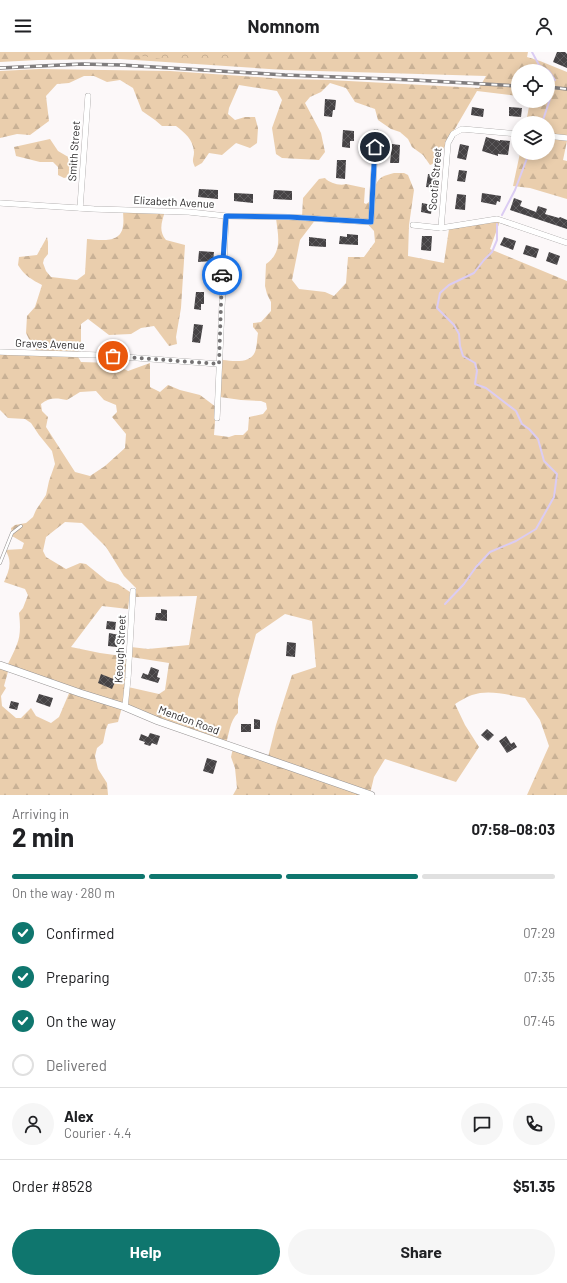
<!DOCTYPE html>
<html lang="en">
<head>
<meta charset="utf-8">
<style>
  body { margin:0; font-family:Barlow,sans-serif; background:#f6f6f6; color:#202124; height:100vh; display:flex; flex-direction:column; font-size:15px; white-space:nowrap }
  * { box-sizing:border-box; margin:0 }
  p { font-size:13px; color:#757577 }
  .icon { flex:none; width:22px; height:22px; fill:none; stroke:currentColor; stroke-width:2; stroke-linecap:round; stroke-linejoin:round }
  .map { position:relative; height:743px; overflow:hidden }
  .panel { display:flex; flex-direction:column; background:#fff; flex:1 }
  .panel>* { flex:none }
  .buttons { position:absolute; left:511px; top:12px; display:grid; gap:8px }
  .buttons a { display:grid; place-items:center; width:44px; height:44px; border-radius:50%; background:#fff; box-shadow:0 2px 10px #0003; font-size:20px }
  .pin { position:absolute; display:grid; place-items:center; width:34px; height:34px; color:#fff; margin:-17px; border:2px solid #fff; border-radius:50%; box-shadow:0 1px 4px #0007 }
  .courier { position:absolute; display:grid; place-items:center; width:40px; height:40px; margin:-20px; border:3px solid #1a73e8; border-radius:50%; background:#fff; color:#222; box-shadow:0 1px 5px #0007 }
  .overview em { font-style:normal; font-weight:700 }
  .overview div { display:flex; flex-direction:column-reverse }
  .overview { display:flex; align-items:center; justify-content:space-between; height:68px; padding:0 12px }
  h1 { font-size:26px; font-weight:700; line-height:30px }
  .bar { display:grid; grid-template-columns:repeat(4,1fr); gap:6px 4px; align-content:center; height:48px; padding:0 12px }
  .bar i { height:5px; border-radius:3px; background:#e0e0e0 }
  .bar .selected { background:#0f766e }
  .bar p { grid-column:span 4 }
  .line { display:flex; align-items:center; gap:10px; padding:0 12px; border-top:1px solid #e0e0e0 }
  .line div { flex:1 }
  .round { display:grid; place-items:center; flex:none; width:42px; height:42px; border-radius:21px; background:#f6f6f6 }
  ol { padding:0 12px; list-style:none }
  li { display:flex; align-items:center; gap:12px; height:44px }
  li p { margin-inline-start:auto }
  li .icon { padding:4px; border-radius:50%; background:#0f766e; color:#fff; stroke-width:4 }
  li:last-child { color:#757577 }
  li i { width:22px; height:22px; border:2px solid #e0e0e0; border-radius:50% }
  .button { display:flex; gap:8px; margin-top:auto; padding:8px 12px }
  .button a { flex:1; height:46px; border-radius:24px; background:#0f766e; color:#fff; font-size:16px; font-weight:700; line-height:46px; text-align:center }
  .button a+a { background:#f6f6f6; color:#202124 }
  header { display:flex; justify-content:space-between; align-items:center; height:52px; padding:0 12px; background:#fff; font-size:18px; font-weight:700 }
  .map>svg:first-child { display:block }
</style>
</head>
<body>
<header><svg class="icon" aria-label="menu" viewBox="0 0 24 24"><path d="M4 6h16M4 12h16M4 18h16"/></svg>Nomnom<svg class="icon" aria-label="person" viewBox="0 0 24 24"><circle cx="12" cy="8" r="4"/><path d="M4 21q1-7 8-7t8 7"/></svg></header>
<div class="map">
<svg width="567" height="743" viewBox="0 0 567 743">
  <defs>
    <pattern id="forest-firs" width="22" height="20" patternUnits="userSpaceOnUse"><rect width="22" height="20" fill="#eacead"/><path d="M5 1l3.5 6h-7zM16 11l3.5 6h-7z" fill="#c9b195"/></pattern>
    <pattern id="park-crowns" width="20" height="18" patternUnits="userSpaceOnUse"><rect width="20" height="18" fill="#eacead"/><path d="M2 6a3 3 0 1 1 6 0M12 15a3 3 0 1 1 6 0" fill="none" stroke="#c9b195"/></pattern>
    <pattern id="building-cross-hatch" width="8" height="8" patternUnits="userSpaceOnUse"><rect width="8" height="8" fill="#464345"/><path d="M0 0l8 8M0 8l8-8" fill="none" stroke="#5e5c5e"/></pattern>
  </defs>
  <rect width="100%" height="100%" fill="#fcf8f9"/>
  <!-- forest -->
  <g fill="url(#forest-firs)" fill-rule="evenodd">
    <path d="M0 0H528L527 5 540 9 567 20V89L563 108 567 109V147L530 136 513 134 520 101H548V71H526L530 49H548V19H518V44L477 39 435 111 430 113 423 103 412 95 408 87 400 80 391 77 378 68 375 57 355 50 346 36 330 31 321 40 310 45 305 51 321 81 325 100 319 108 282 106 276 102 272 76 282 48 277 39 239 33 229 56 228 62 235 68 245 65H255L258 76 257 91 250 96 236 91 222 103 209 101 202 111 195 115C191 107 194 107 194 100 193 87 185 81 176 74H162L155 68 142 59 133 36 120 28 107 30 94 24H84L69 31 57 32 46 44 49 69 30 83 17 82 0 86V19L39 17 170 19 285 27 330 28 479 36 486 24 284 18 120 7 38 8 0 10Z"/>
    <polygon points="50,87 58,99 70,106 72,124 64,126 58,123 58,115 53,110 40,110 16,104 14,95"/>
    <path d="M394 121H404L408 123 414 138 409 173 408 204 444 211 449 177 500 169 490 197 567 229V743H527L549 694 540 668 525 646C508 643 489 637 472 643 466 645 460 649 455 652L465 673 479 695 456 730 385 707 374 725 370 742 371 743H233L237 736 235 716 231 705 233 696 268 705 276 673 292 623 316 615 312 569 285 562 256 582 238 647V661C230 668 229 682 226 692L122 655 118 670 108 672 106 677 103 691 97 696 95 704 98 717 107 731 108 743H0V612L7 614C18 591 22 587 19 561L23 556 28 543 25 537 4 530C9 519 13 509 5 498L22 497 24 491 12 484 11 476 15 473 26 471 33 465 36 458 46 443 49 429 55 412 52 399 39 383 31 371 25 367 8 366 0 358V300L39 302 31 291 26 281 27 264 35 255 42 233C32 228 24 223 18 213L19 205 37 203 47 185 48 190V202L44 207 43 211 46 219 51 225 77 228 85 222 87 187C100 188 121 192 123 174 124 169 123 163 123 158L165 159C162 170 158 178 166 188L185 193 181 256 176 285 177 292 169 294 154 274 141 276 131 282 109 283 88 267 81 272V292L77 303 81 310 113 311 128 319 150 311V335L160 340 168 333 180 338 200 343 216 355 214 383 229 385 235 383H243L248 378 249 365 263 362 267 357 266 351 261 349 241 348 220 345 222 306 223 308C233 309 250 312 255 300 257 295 257 287 258 281L253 275V271L261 270 271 259V250L267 242 265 234 266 212C283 200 278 184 276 166L302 165 303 146 319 127 325 126C329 131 340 134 346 132L365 136 364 151 366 152C378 146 371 132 382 125 385 123 391 122 394 121ZM316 167 366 170 374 179 375 190 364 205H348L346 231 334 244 325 240 299 237 292 228 300 188ZM96 339 104 348 116 353 117 360 112 365 126 382 125 396 105 414 90 424 75 420 46 375 48 365 42 359 41 352C49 345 57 346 67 348L80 340ZM65 470 82 471 106 495 124 524 136 536V545L197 544 189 593 148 597 131 595 129 605 100 601 71 595 102 554 128 557 130 540 118 532 107 529 86 512 80 511 66 517 46 505 43 499 46 485ZM131 605 169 611 165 638 159 642 128 635ZM9 616 70 639 59 665 51 671 36 664 31 656 21 666H16L2 654 1 644 6 636 4 634Z"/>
  </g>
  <!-- park -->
  <polygon fill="url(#park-crowns)" points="115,0 235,0 238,9 161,7"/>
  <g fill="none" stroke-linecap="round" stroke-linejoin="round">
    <!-- stream -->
    <g stroke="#dbccf3" stroke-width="2">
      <polyline points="532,0 539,13 549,19 555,28"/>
      <polyline points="542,71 553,38"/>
      <polyline points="502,163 515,138 529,101"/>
      <polyline points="445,552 464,532 476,515 490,500 516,489 536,477 554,445 557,422 544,409 538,387 529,377 522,372 516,359 486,336 475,332 477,319 475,311 463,304 460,294 459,282 454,273 437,256 440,241 449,233 474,221 484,208 492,200 497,188 497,172"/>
    </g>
  </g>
  <!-- building -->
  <g fill="url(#building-cross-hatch)">
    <polygon points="557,0 565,0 567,2 567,16 553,10"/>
    <polygon points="325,47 336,48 335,58 333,58 332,65 324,64"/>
    <polygon points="472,55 484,57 483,65 471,63"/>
    <polygon points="509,55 522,56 521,65 509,64"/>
    <polygon points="343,78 354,79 354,89 350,89 350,96 342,95"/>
    <polygon points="486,85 500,89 500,88 510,89 508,103 498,102 498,104 482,99"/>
    <polygon points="392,92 400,93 399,111 390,111"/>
    <polygon points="460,92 469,94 466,108 457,106"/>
    <polygon points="337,108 346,108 345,127 336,126"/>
    <polygon points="459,118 467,119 465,130 457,129"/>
    <polygon points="428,122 437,123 436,136 426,135"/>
    <polygon points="199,137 218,138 218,147 198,145"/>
    <polygon points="274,138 292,139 292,148 273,147"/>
    <polygon points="234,141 253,142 253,151 234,149"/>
    <polygon points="482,141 501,144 500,150 497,149 496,153 481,150"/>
    <polygon points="457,142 466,143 465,158 455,157"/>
    <polygon points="514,146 522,149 520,154 536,160 538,154 547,157 545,162 559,166 560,165 567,168 567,177 510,158"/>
    <polygon points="422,151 432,153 431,162 421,160"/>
    <polygon points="347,182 358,183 358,193 339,192 340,184 347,185"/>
    <polygon points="422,184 432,184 431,199 421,198"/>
    <polygon points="309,185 326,187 326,195 309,194"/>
    <polygon points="504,185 516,189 513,198 500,193"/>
    <polygon points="526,193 539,197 536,206 523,202"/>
    <polygon points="199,199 214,200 213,209 198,210"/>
    <polygon points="549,200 560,204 557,213 546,209"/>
    <polygon points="196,240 204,240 204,252 201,252 201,258 194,257"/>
    <polygon points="194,272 203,273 200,291 192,290"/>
    <polygon points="161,557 167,558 167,569 155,568 156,561 161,561"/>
    <polygon points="107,569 116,570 115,578 106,577"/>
    <polygon points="109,581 119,583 117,595 108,594"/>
    <polygon points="287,590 296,591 295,605 286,604"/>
    <polygon points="151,615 159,618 157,625 160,626 158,631 141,626 143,621 148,623"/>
    <polygon points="101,622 116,628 112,637 98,631"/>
    <polygon points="39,642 53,646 50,655 36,650"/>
    <polygon points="11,649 19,651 17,658 9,656"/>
    <polygon points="254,667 260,668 260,677 254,677"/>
    <rect x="241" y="672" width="10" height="8"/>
    <polygon points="487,677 494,683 488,689 481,683"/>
    <polygon points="150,681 160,684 157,693 152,691 150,694 144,692 145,690 139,688 141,682 148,685"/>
    <polygon points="506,684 511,692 514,690 517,695 507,701 499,689"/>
    <polygon points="207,706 217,709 213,722 203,719"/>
  </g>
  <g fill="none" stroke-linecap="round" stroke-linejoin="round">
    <!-- service casing -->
    <g stroke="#969393" stroke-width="3.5">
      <polyline id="service" points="0,511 12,481 21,474"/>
    </g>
    <!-- minor casing -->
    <g stroke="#969393" stroke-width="6">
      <g id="minor">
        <polyline points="548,84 567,86"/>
        <polyline points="0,151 94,157 189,160 226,164 289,165 371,170 376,80"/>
        <polyline points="80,156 88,44"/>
        <polyline points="413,173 441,176 497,167 567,191"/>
        <polyline points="441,176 448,91 453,82 462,77 518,82"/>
        <polyline points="0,300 97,303 219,312"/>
        <polyline points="217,366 226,164"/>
        <polyline points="125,655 128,626 133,539"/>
      </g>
    </g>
    <!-- tertiary casing -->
    <g stroke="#969393" stroke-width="8">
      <polyline id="tertiary" points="0,613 80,641 125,655 158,669 371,743"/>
    </g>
    <!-- service -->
    <use href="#service" stroke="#fff" stroke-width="2.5"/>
    <!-- minor -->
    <use href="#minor" stroke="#fff" stroke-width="5.5"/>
    <!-- tertiary -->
    <use href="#tertiary" stroke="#fff" stroke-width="7"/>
    <!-- rail casing -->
    <g stroke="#807d7e" stroke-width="3.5">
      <g id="rail">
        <polyline points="0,16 82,12 121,13 285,23 414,28 518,34"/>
        <polyline points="548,35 567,37"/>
      </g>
    </g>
    <!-- rail -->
    <use href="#rail" stroke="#fff" stroke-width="2" stroke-dasharray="6" stroke-linecap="butt"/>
  </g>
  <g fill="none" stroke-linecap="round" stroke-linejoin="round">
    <!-- done -->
    <polyline stroke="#757374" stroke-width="4" stroke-dasharray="0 7.2" points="113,304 219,312 222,223"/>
    <!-- route -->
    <polyline stroke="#1a73e8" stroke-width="5" points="222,223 226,164 289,165 371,170 375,95"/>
  </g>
  <g text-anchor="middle" stroke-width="4" stroke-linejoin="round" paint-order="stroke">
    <!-- street labels -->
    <g font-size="11" fill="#2d2b2c" stroke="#fff">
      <text transform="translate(74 99) rotate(-86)" y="4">Smith Street</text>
      <text transform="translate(435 127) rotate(-85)" y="4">Scotia Street</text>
      <text transform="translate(174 150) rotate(3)" y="4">Elizabeth Avenue</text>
      <text transform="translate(50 292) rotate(2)" y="4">Graves Avenue</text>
      <text transform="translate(120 597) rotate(-87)" y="4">Keough Street</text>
      <text transform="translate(189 668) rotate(20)" y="4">Mendon Road</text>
    </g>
  </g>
</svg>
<div class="buttons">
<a><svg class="icon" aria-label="locate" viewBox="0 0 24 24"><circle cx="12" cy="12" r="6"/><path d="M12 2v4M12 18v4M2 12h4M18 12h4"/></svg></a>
<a><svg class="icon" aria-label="layers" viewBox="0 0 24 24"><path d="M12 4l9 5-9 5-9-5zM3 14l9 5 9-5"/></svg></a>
</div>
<div class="pin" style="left:113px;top:304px;background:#ea580c"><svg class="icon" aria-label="bag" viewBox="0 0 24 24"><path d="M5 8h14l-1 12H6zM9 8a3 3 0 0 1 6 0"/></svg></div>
<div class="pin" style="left:375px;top:95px;background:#1f2937"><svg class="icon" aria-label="home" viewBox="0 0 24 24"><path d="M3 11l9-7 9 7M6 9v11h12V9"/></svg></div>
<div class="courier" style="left:222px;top:223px"><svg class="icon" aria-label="car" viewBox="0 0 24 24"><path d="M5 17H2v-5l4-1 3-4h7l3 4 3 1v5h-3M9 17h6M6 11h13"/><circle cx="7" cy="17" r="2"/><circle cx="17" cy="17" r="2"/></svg></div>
</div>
<section class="panel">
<div class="overview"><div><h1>2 min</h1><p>Arriving in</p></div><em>07:58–08:03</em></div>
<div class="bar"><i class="selected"></i><i class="selected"></i><i class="selected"></i><i></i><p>On the way · 280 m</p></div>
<ol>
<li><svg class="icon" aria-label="check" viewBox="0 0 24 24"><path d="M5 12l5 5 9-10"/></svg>Confirmed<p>07:29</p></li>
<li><svg class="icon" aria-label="check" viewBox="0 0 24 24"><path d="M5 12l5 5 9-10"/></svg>Preparing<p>07:35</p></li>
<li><svg class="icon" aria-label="check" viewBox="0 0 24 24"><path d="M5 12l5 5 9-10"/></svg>On the way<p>07:45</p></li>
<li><i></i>Delivered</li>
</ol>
<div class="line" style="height:72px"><a class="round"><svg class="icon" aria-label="person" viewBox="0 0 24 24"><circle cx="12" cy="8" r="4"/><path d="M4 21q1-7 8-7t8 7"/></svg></a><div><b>Alex</b><p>Courier · 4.4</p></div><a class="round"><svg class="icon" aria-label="chat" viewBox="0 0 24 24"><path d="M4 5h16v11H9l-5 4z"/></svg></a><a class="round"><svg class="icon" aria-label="phone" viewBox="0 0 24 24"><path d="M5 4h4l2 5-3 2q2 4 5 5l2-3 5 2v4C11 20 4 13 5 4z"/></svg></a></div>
<div class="line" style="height:52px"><div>Order #8528</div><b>$51.35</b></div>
<div class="button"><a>Help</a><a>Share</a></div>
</section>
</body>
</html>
